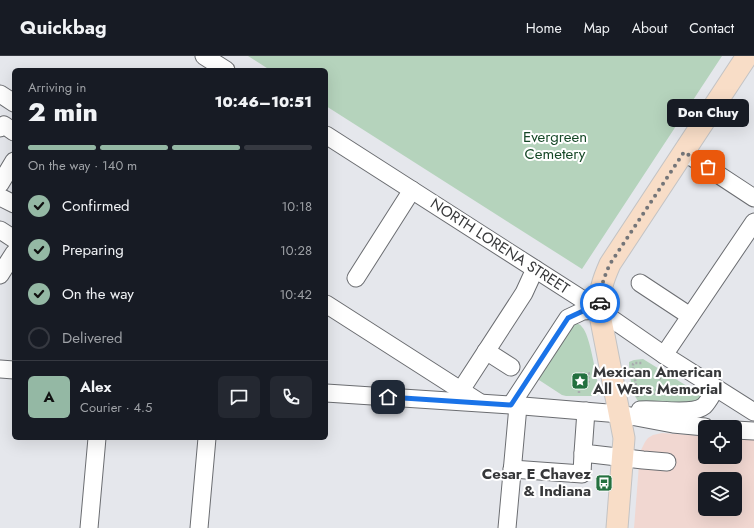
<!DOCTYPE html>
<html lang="en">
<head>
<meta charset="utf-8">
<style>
  body { margin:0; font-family:Jost,sans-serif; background:#242831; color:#f1f3f6; height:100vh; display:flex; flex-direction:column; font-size:15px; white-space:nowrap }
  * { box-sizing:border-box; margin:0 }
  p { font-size:13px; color:#9ea1a6 }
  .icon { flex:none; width:22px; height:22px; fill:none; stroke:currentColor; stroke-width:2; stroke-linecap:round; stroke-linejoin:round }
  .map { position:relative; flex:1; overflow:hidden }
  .side { position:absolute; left:12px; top:12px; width:316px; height:372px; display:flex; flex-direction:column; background:#171b24; border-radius:6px; box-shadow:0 4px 16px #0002 }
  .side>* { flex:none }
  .tools { position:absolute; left:698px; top:364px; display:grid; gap:8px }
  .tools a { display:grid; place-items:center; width:44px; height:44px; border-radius:6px; background:#171b24; box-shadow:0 4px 16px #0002; font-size:20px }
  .pin { position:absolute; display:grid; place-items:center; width:34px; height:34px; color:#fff; margin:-17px; border-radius:8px; box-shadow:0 2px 6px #0006 }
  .courier { position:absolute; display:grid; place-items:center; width:40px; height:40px; margin:-20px; border:3px solid #1a73e8; border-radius:50%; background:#fff; color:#222; box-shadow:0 1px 5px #0007 }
  .bubble { position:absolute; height:28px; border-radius:6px; background:#171b24; box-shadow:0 4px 16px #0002; font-size:13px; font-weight:800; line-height:28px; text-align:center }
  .overview em { font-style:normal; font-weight:800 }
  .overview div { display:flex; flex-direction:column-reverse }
  .overview { display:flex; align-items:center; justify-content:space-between; height:68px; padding:0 16px }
  h1 { font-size:26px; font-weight:800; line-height:30px }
  .bar { display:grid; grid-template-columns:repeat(4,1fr); gap:6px 4px; align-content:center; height:48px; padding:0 16px }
  .bar i { height:5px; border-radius:3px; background:#363941 }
  .bar .current { background:#94b8a4 }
  .bar p { grid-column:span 4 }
  .line { display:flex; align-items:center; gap:10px; padding:0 16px; border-top:1px solid #363941 }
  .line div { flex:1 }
  .round { display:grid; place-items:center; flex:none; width:42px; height:42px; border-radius:6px; background:#242831 }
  ol { padding:0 16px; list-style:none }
  li { display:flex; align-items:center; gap:12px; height:44px }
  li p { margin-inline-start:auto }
  li .icon { padding:4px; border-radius:50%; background:#94b8a4; color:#111; stroke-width:4 }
  li:last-child { color:#9ea1a6 }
  li i { width:22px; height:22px; border:2px solid #363941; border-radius:50% }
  header { display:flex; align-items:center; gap:24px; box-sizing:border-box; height:56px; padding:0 20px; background:#171b24; border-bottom:1px solid #363941 }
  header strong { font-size:19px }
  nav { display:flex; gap:22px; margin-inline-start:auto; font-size:14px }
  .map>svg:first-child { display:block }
</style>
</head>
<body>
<header>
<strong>Quickbag</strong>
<nav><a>Home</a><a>Map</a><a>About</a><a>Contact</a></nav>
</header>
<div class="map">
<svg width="754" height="472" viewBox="0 0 754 472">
  <rect width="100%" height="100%" fill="#e5e7ec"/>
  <!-- commercial -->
  <path fill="#f1d7d1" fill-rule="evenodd" d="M662 377 705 380V401H735V382L754 383V472H634L640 396 645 386 648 382 653 379ZM705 423H735V453H705Z"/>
  <!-- green -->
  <g fill="#b5d3bc">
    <polygon points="248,0 722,0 582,213 326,50 326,14 270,14"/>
    <path d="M574 267C577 267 580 268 582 271 590 278 596 321 599 333V337L597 340H566L562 339 539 324 538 321Z"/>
    <path d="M643 303 700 338 701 345 693 352 638 345C632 338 629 316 629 306L634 304Z"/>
  </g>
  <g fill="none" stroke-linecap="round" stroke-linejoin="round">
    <!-- minor casing -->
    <g stroke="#6b6d71" stroke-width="19">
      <g id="minor">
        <polyline points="204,0 226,14"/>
        <polyline points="0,38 14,47"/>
        <polyline points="0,72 4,69 14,76"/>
        <polyline points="326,79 599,254 664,299 754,356"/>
        <polyline points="684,96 754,142"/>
        <polyline points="0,128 14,105"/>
        <polyline points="0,141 14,148"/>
        <polyline points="0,174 14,183"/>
        <polyline points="0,219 14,197"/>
        <polyline points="356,222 412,134"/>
        <polyline points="640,227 690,260"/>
        <polyline points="326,248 479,346"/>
        <polyline points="486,295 511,311"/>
        <polyline points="664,299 754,166"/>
        <polyline points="0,313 14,314"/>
        <polyline points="461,334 524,237 535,213"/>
        <polyline points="326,337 511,349 620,358 673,368 705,371"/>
        <polyline points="511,349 568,262 583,255 599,254"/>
        <path d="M640 354C656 352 692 360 704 350 709 345 712 338 716 332"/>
        <polyline points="586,355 583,397 643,404 667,406"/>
        <polyline points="735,374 754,375"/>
        <polyline points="512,413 582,418 583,397"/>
        <polyline points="89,472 97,382"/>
        <polyline points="199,472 207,382"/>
        <polyline points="507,472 518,350"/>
      </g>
    </g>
    <!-- major casing -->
    <g stroke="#c3c3c4" stroke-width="23">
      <path id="major" d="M617 472 624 382 599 254C600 234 602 226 610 208L747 0"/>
    </g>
    <!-- path -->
    <g stroke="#a8aaae" stroke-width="2.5" stroke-dasharray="2 2" stroke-linecap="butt">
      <path d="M578 331C584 332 589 329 589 323L586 318"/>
      <path d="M579 337C579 335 579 333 578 331 576 326 572 327 576 319L581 317 586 318 592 317"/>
      <polyline points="655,339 661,318"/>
      <polyline points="638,341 633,312 633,308 635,307 642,307"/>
    </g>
    <!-- minor -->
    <use href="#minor" stroke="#fff" stroke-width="17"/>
    <!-- major -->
    <use href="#major" stroke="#f8ddc7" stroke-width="21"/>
  </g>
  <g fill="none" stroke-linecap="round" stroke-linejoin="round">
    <!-- done -->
    <path stroke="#747578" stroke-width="4" stroke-dasharray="0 7.2" d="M600 247C600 232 604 221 610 208L684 96 708 111"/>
    <!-- route -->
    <polyline stroke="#1a73e8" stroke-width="5" points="388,341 511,349 568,262 583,255 599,254 600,247"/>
  </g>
  <!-- icons -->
  <defs>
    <g id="sight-square" transform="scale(0.9)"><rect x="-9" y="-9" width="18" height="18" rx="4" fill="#23703f" stroke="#fff"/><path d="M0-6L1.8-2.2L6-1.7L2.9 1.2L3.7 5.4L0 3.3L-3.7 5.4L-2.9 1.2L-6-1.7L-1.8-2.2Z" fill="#fff"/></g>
    <g id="bus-square" transform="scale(0.9)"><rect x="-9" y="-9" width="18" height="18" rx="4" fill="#23703f" stroke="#fff"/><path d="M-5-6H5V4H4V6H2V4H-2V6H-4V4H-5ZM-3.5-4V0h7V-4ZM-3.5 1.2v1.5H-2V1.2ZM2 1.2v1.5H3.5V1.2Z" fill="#fff"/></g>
  </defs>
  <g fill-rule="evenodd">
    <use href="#sight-square" x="580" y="325"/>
    <use href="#bus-square" x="604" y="427"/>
  </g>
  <g text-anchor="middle" stroke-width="4" stroke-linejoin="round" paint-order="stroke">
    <!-- park labels -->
    <g font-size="15" fill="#164827" stroke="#fff">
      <text x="555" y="86">Evergreen<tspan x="555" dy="17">Cemetery</tspan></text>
    </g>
    <!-- street labels -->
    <g font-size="15" fill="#37383a" stroke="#fff">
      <text transform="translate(500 190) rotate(33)" y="5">NORTH LORENA STREET</text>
    </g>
    <!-- poi labels -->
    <g font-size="15" font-weight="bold" fill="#37383a" stroke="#fff" text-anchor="start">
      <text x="593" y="321">Mexican American<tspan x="593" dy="17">All Wars Memorial</tspan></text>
      <text x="591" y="423" text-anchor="end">Cesar E Chavez<tspan x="591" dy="17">&amp; Indiana</tspan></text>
    </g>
  </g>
</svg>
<div class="tools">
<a><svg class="icon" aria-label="locate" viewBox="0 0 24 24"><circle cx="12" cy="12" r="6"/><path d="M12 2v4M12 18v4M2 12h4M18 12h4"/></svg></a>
<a><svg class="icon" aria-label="layers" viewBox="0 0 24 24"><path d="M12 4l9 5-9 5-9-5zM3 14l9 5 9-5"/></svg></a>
</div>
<div class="pin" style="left:708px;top:111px;background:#ea580c"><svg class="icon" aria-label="bag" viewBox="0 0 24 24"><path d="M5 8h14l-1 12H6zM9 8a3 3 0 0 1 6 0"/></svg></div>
<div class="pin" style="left:388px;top:341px;background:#1f2937"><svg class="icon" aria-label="home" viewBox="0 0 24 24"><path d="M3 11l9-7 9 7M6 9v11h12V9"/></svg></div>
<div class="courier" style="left:600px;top:247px"><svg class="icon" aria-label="car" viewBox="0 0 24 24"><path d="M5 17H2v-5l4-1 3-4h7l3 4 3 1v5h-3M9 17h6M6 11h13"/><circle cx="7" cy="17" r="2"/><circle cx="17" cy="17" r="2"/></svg></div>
<div class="bubble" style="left:667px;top:43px;width:82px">Don Chuy</div>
<section class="side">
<div class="overview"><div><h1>2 min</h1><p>Arriving in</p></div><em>10:46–10:51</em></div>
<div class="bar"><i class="current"></i><i class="current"></i><i class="current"></i><i></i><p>On the way · 140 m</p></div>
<ol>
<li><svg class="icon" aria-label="check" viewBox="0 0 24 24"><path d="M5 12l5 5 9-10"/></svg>Confirmed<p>10:18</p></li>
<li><svg class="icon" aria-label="check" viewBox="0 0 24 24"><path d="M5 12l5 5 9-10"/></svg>Preparing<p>10:28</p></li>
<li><svg class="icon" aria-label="check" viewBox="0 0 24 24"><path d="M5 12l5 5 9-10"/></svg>On the way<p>10:42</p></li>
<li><i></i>Delivered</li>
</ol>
<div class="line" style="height:72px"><b class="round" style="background:#94b8a4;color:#111">A</b><div><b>Alex</b><p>Courier · 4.5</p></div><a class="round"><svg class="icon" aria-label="chat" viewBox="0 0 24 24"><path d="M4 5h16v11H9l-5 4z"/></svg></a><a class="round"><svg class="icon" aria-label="phone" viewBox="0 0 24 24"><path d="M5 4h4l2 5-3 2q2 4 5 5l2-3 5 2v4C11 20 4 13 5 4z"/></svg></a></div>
</section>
</div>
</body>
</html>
